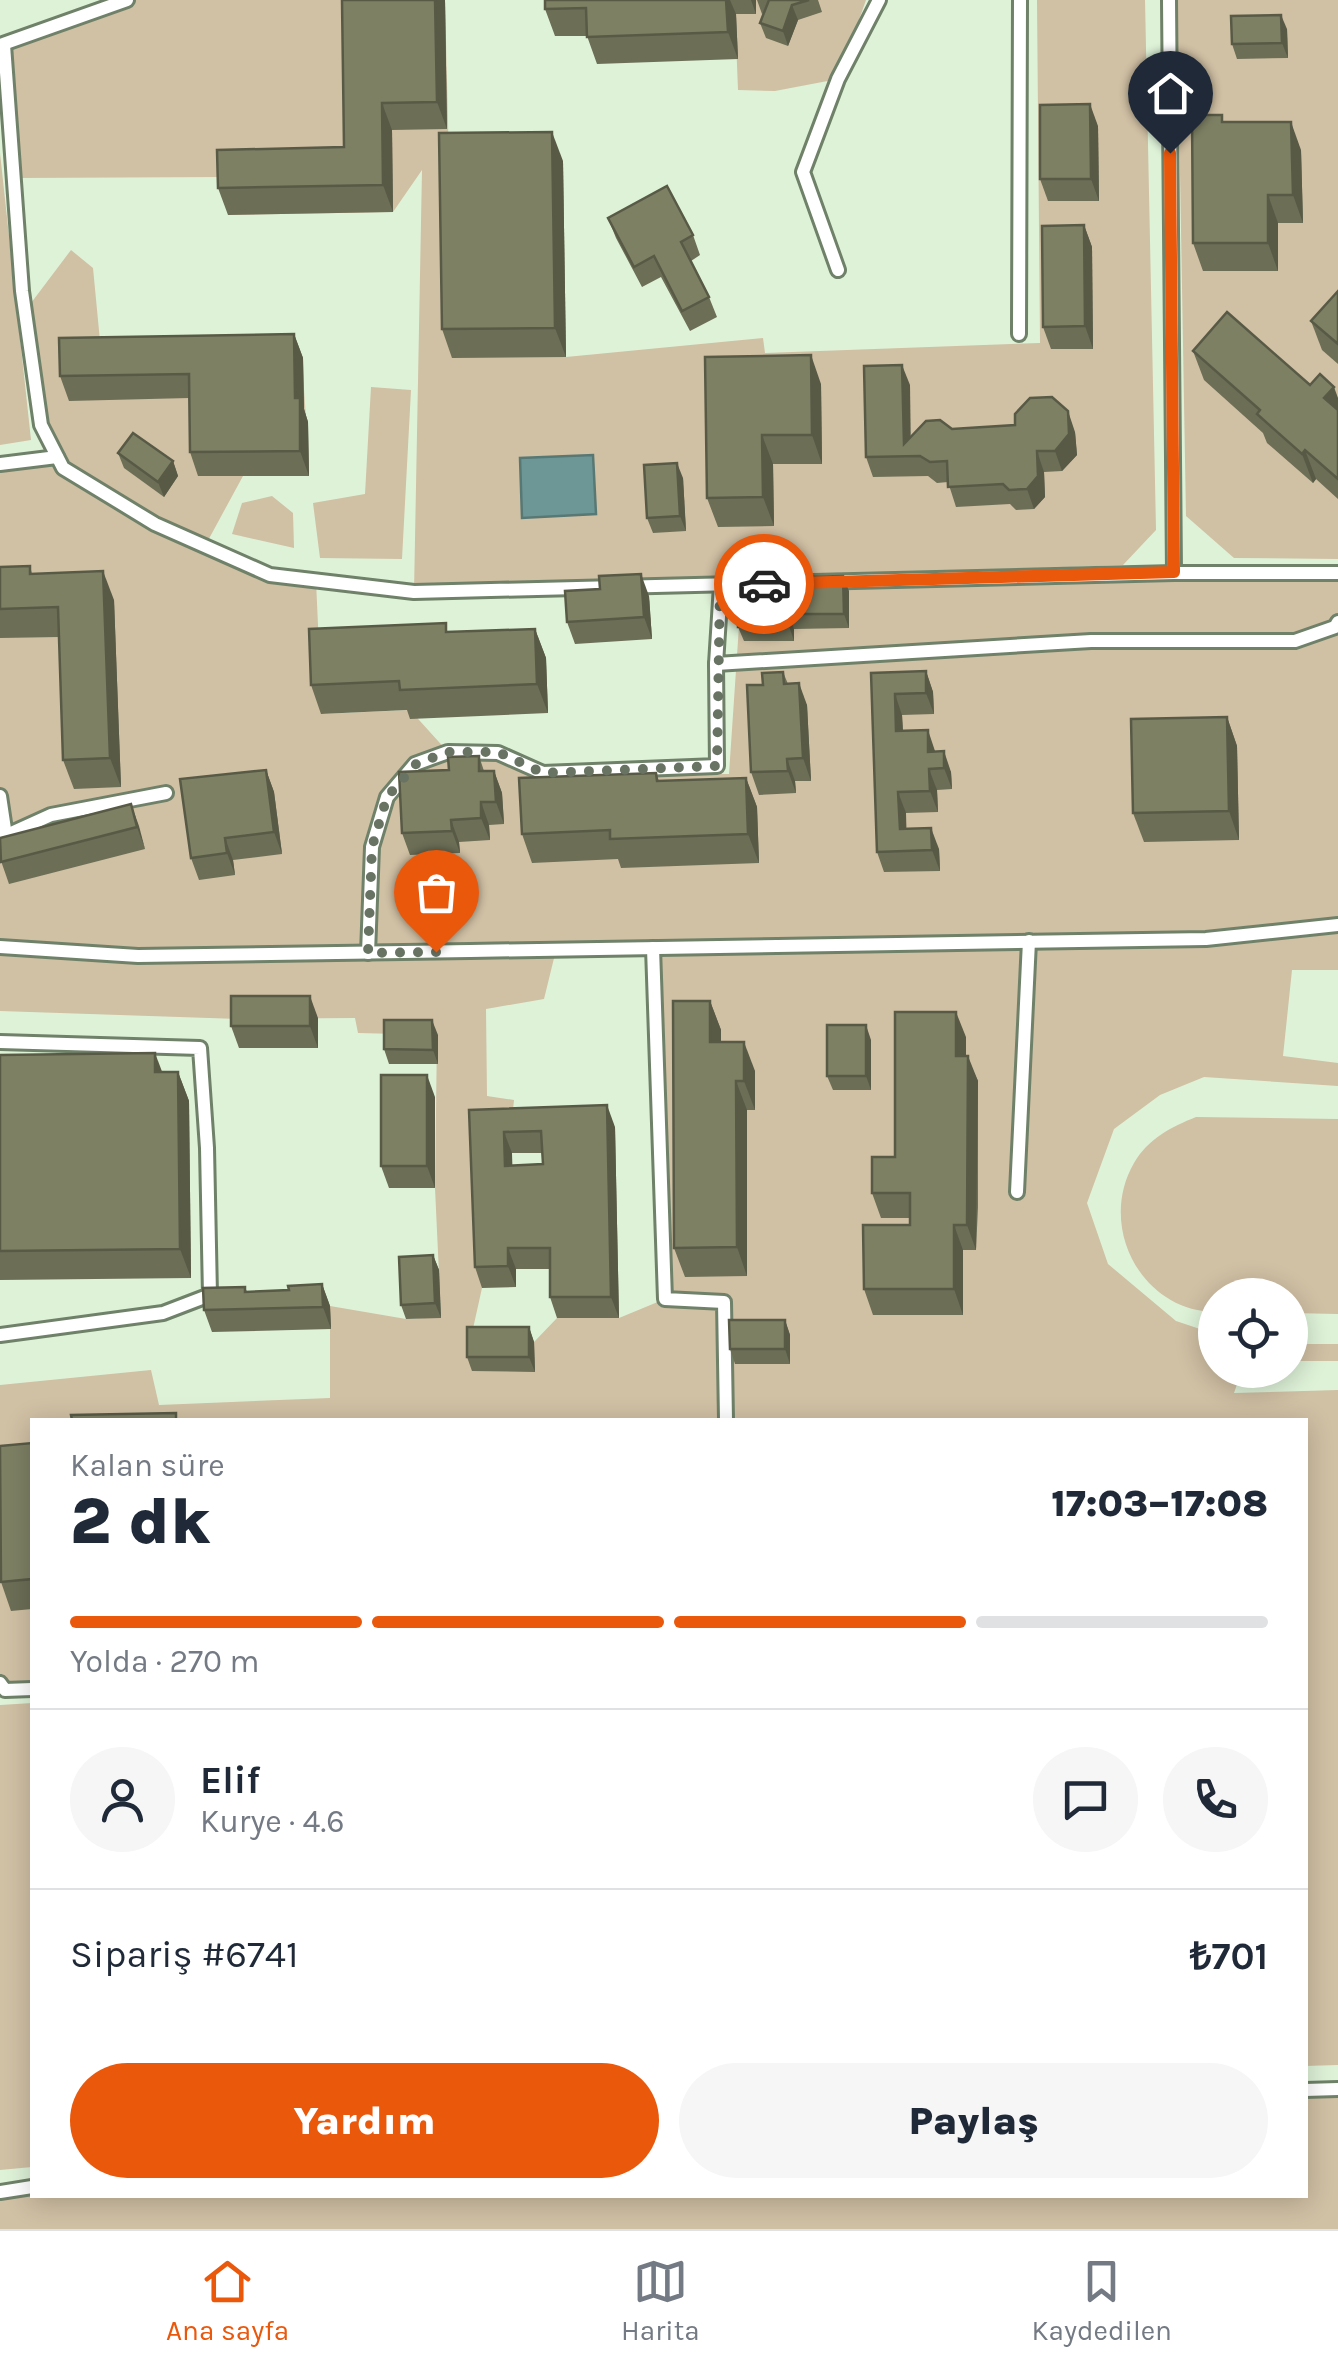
<!DOCTYPE html>
<html lang="tr">
<head>
<meta charset="utf-8">
<style>
  body { margin:0; font-family:Karla,sans-serif; background:#f6f6f7; color:#1f2937; height:100vh; display:flex; flex-direction:column; font-size:38px; white-space:nowrap }
  * { box-sizing:border-box; margin:0 }
  p { font-size:32px; color:#747a83 }
  .icon { flex:none; width:55px; height:55px; fill:none; stroke:currentColor; stroke-width:2; stroke-linecap:round; stroke-linejoin:round }
  .map { position:relative; flex:1; overflow:hidden }
  .drawer { position:absolute; left:30px; top:1418px; width:1278px; height:780px; display:flex; flex-direction:column; background:#fff; border-radius:0px; box-shadow:0 5px 25px #0003 }
  .drawer>* { flex:none }
  .fabs { position:absolute; left:1198px; top:1278px; display:grid; gap:20px }
  .fabs a { display:grid; place-items:center; width:110px; height:110px; border-radius:50%; background:#fff; box-shadow:0 5px 25px #0003; font-size:50px }
  .pin { position:absolute; display:grid; place-items:center; width:85px; height:85px; color:#fff; margin:-102px -42px; border-radius:50% 50% 50% 0; rotate:-45deg; box-shadow:0 0 10px #0007 }
  .pin .icon { rotate:45deg }
  .courier { position:absolute; display:grid; place-items:center; width:100px; height:100px; margin:-50px; border:8px solid #ea580c; border-radius:50%; background:#fff; color:#222; box-shadow:0 2px 12px #0007 }
  .summary em { font-style:normal; font-weight:800 }
  .summary div { display:flex; flex-direction:column-reverse }
  .summary { display:flex; align-items:center; justify-content:space-between; height:170px; padding:0 40px }
  h1 { font-size:65px; font-weight:800; line-height:75px }
  .bar { display:grid; grid-template-columns:repeat(4,1fr); gap:15px 10px; align-content:center; height:120px; padding:0 40px }
  .bar i { height:12px; border-radius:8px; background:#e0e1e3 }
  .bar .on { background:#ea580c }
  .bar p { grid-column:span 4 }
  .line { display:flex; align-items:center; gap:25px; padding:0 40px; border-top:2px solid #e0e1e3 }
  .line div { flex:1 }
  .round { display:grid; place-items:center; flex:none; width:105px; height:105px; border-radius:52px; background:#f6f6f7 }
  .cta { display:flex; gap:20px; margin-top:auto; padding:20px 40px }
  .cta a { flex:1; height:115px; border-radius:60px; background:#ea580c; color:#fff; font-size:40px; font-weight:800; line-height:115px; text-align:center }
  .cta a+a { background:#f6f6f7; color:#1f2937 }
  .menu { display:flex; justify-content:space-around; align-items:center; height:140px; border-top:2px solid #e0e1e3; background:#fff; font-size:28px; color:#747a83 }
  .menu a { display:grid; justify-items:center; gap:5px }
  .menu .on { color:#ea580c }
  .map>svg:first-child { display:block }
</style>
</head>
<body>
<div class="map">
<svg width="1338" height="2229" viewBox="0 0 1338 2229">
  <rect width="100%" height="100%" fill="#def2d8"/>
  <!-- green -->
  <g fill="#d0c0a4" fill-rule="evenodd">
    <polygon points="127,0 445,0 449,163 566,357 763,338 765,353 1040,343 1037,0 1145,0 1156,530 1123,565 414,592 422,170 393,212 228,215 226,177 14,178 4,45"/>
    <polygon points="756,0 866,0 838,79 775,91 738,90 735,14 756,14"/>
    <polygon points="1177,0 1338,0 1338,559 1234,558 1186,516"/>
    <polygon points="0,153 31,440 0,445"/>
    <path d="M71 250 93 268 102 362 303 358C303 398 309 436 309 476H243L205 546 270 575 316 581 322 714 410 710 448 752 498 753 543 773 729 774 741 596 798 584 1338 576V970H1292L1283 1056 1338 1063V1086L1204 1077 1160 1095 1114 1129 1087 1203 1108 1264 1176 1321 1215 1334V1370H1242L1234 1393 1338 1390V2065L1305 2066V1420H32V1689L0 1691V1385L151 1370 159 1405 330 1398V1306L406 1319 441 1317 435 1188 437 1035 358 1033 355 1018 239 1019 0 1011V464L57 456 41 425 25 311ZM653 948 665 1299 619 1318H557L534 1342V1371L472 1333 482 1288 477 1132 511 1130 514 1100 487 1096 486 1009 544 999 556 950Z"/>
    <polygon points="371,387 411,390 402,559 320,558 313,503 365,494"/>
    <polygon points="272,496 293,513 294,548 232,534 242,503"/>
    <path d="M1196 1117 1338 1119V1314L1290 1313V1295H1215V1312C1142 1311 1097 1227 1134 1163 1148 1139 1171 1127 1196 1117Z"/>
    <rect x="1290" y="1344" width="48" height="17"/>
    <polygon points="32,1703 32,2167 0,2170 0,1705"/>
    <polygon points="1338,2089 1338,2229 0,2229 0,2192 32,2187 32,2195 1305,2195 1305,2090"/>
  </g>
  <!-- water -->
  <polygon fill="#6d9796" stroke="#587874" stroke-width="2.5" points="593,455 596,514 522,518 520,458"/>
  <g fill="none" stroke-linecap="round" stroke-linejoin="round">
    <!-- service casing -->
    <g stroke="#6f8169" stroke-width="18">
      <g id="service">
        <polyline points="1169,0 1174,573"/>
        <polyline points="0,45 127,0"/>
        <polyline points="4,45 22,291 41,425 63,468 155,524 270,575 414,592 1174,573 1338,573"/>
        <polyline points="838,270 803,172 838,79 879,0"/>
        <polyline points="1019,334 1020,0"/>
        <polyline points="0,464 57,457"/>
        <polyline points="721,585 716,664 1091,641 1295,641 1335,627 1338,622"/>
        <polyline points="0,796 6,836"/>
        <polyline points="0,838 51,815 166,793"/>
        <polyline points="0,947 138,956 470,951 1206,939 1338,925"/>
        <polyline points="653,948 665,1299 724,1302 726,1420"/>
        <polyline points="368,953 372,847 387,797 415,764 448,752 498,753 543,773 717,766 716,664"/>
        <polyline points="0,1042 200,1048 207,1148 210,1295 163,1313 0,1335"/>
        <polyline points="1017,1192 1029,941"/>
        <polyline points="0,1683 5,1690 32,1689"/>
        <polyline points="1305,2090 1338,2089"/>
        <polyline points="0,2192 32,2187"/>
      </g>
    </g>
    <!-- service -->
    <use href="#service" stroke="#fff" stroke-width="12"/>
  </g>
  <!-- wall -->
  <g fill="#6c6e56" fill-rule="evenodd">
    <polygon points="342,0 445,0 447,129 392,130 393,212 228,215 218,188 344,147"/>
    <polygon points="545,0 756,0 756,14 736,14 738,59 597,64 587,36 555,36 545,9"/>
    <polygon points="757,0 818,0 822,12 798,20 788,46 766,38 760,23 764,13 762,14"/>
    <polygon points="1287,29 1288,58 1237,59 1232,44"/>
    <polygon points="1224,122 1301,150 1303,223 1278,223 1278,271 1203,271 1193,243"/>
    <polygon points="1098,126 1099,201 1048,201 1040,179"/>
    <polygon points="563,161 566,357 452,358 442,329"/>
    <polygon points="608,218 693,235 700,255 691,261 709,297 717,317 690,331 661,277 642,287 616,238"/>
    <polygon points="1084,225 1092,247 1093,349 1051,349 1043,327"/>
    <polygon points="1338,291 1338,364 1322,350 1311,321"/>
    <polygon points="294,334 303,358 304,409 308,422 309,476 198,476 190,452 189,398 69,401 60,376"/>
    <polygon points="1193,351 1310,385 1338,398 1338,499 1316,479 1313,483 1267,443 1263,433 1204,380"/>
    <polygon points="705,357 821,384 822,464 773,464 774,526 718,527 707,498"/>
    <polygon points="910,385 910,437 952,429 1075,432 1077,455 1062,471 1044,472 1045,497 1034,509 1016,510 1010,504 956,507 948,482 937,483 928,476 873,477 866,457"/>
    <polygon points="118,453 173,461 178,476 164,497 124,468"/>
    <polygon points="683,478 686,531 653,533 647,518"/>
    <polygon points="30,566 32,574 114,600 121,787 74,789 63,760 59,637 0,638 0,567"/>
    <polygon points="600,589 649,596 652,639 575,644 567,622"/>
    <polygon points="849,591 849,628 794,629 794,641 744,641 738,627 804,598"/>
    <polygon points="535,629 546,658 548,713 410,719 407,710 321,714 311,685 449,632"/>
    <polygon points="926,671 933,692 934,714 902,715 903,731 935,752 951,772 952,789 937,790 938,812 906,813 906,829 939,849 940,871 884,872 877,852 871,673"/>
    <polygon points="783,672 788,684 807,705 811,781 795,781 796,793 759,795 751,772 763,685"/>
    <polygon points="1227,717 1237,746 1239,840 1144,842 1133,813"/>
    <polygon points="479,756 484,771 494,771 502,793 504,824 489,825 490,840 459,842 460,853 410,855 402,833 449,770"/>
    <polygon points="266,770 274,792 282,854 233,860 235,875 199,880 191,858"/>
    <polygon points="656,773 659,781 746,778 757,807 759,863 621,868 618,859 532,863 522,834"/>
    <polygon points="131,804 145,849 9,884 0,858"/>
    <polygon points="710,1001 721,1030 721,1042 755,1071 755,1110 747,1110 747,1276 685,1277 674,1248"/>
    <polygon points="318,1018 318,1048 239,1048 231,1026"/>
    <polygon points="438,1035 438,1064 389,1064 384,1049"/>
    <polygon points="966,1037 966,1056 978,1081 978,1207 976,1250 963,1250 963,1315 873,1315 864,1289 910,1225 910,1218 881,1218 872,1193 895,1157"/>
    <polygon points="871,1040 871,1090 833,1090 827,1076"/>
    <polygon points="0,1055 162,1072 178,1072 189,1101 191,1278 0,1280"/>
    <polygon points="435,1097 435,1188 389,1188 381,1166"/>
    <path d="M469 1110 615 1127 619 1318H557L550 1297V1269H516V1287L482 1288 475 1267ZM512 1153H542L543 1164 512 1166Z"/>
    <polygon points="433,1255 439,1270 441,1318 406,1319 401,1305"/>
    <polygon points="322,1284 330,1306 331,1329 212,1332 204,1310 245,1287 247,1292 289,1290"/>
    <polygon points="785,1320 790,1335 790,1364 735,1364 730,1349"/>
    <polygon points="529,1327 534,1342 535,1372 472,1371 467,1357"/>
    <polygon points="32,1443 32,1609 11,1611 1,1582"/>
  </g>
  <!-- shaded-wall -->
  <g fill="#585a46">
    <polygon points="435,0 445,0 447,129 437,102"/>
    <polygon points="726,0 730,0 736,14 738,59 728,32"/>
    <polygon points="751,0 756,0 756,14"/>
    <polygon points="792,5 798,20 788,46 783,31"/>
    <polygon points="1281,15 1287,29 1288,58 1282,43"/>
    <polygon points="382,103 392,130 393,212 383,185"/>
    <polygon points="1090,104 1098,126 1099,201 1091,179"/>
    <polygon points="1291,122 1301,150 1303,223 1293,195"/>
    <polygon points="552,132 563,161 566,357 555,328"/>
    <polygon points="1268,195 1278,223 1278,271 1268,243"/>
    <polygon points="1084,225 1092,247 1093,349 1085,326"/>
    <polygon points="294,334 303,358 304,409 308,422 309,476 300,451 295,398"/>
    <polygon points="811,355 821,384 822,464 812,435"/>
    <polygon points="902,365 910,385 911,456 904,444"/>
    <polygon points="1334,387 1338,398 1338,423 1324,398"/>
    <polygon points="1068,411 1075,432 1077,455 1062,471 1055,451"/>
    <polygon points="762,435 773,464 774,526 763,497"/>
    <polygon points="1305,450 1316,479 1313,483 1302,454"/>
    <polygon points="1037,451 1044,472 1045,497 1034,509 1027,489"/>
    <polygon points="173,461 178,476 164,497 158,482"/>
    <polygon points="677,463 683,478 686,531 680,516"/>
    <polygon points="103,571 114,600 121,787 110,758"/>
    <polygon points="641,574 649,596 652,639 644,617"/>
    <polygon points="843,576 849,591 849,628 844,614"/>
    <polygon points="789,614 794,629 794,641 789,626"/>
    <polygon points="535,629 546,658 548,713 537,684"/>
    <polygon points="926,671 933,692 934,714 926,693"/>
    <polygon points="799,683 807,705 811,781 803,758"/>
    <polygon points="895,694 902,715 904,752 896,731"/>
    <polygon points="1227,717 1237,746 1239,840 1229,811"/>
    <polygon points="928,730 935,751 928,752"/>
    <polygon points="944,751 951,772 952,789 944,768"/>
    <polygon points="787,759 795,781 796,793 788,771"/>
    <polygon points="929,769 937,790 938,812 930,791"/>
    <polygon points="266,770 274,792 282,854 274,832"/>
    <polygon points="494,771 502,793 504,824 496,802"/>
    <polygon points="746,778 757,807 759,863 748,834"/>
    <polygon points="898,792 906,813 907,850 900,829"/>
    <polygon points="481,802 489,825 490,840 481,818"/>
    <polygon points="131,804 139,826 145,849 137,827"/>
    <polygon points="451,820 459,842 460,853 452,831"/>
    <polygon points="931,828 939,849 940,871 932,850"/>
    <polygon points="225,838 233,860 235,875 227,853"/>
    <polygon points="310,996 318,1018 318,1048 310,1026"/>
    <polygon points="710,1001 721,1030 721,1071 710,1042"/>
    <polygon points="956,1012 966,1037 966,1081 956,1056"/>
    <polygon points="432,1020 438,1035 438,1064 433,1050"/>
    <polygon points="866,1025 871,1040 871,1090 866,1076"/>
    <polygon points="744,1042 755,1071 755,1110 744,1081"/>
    <polygon points="155,1053 166,1082 155,1072"/>
    <polygon points="968,1056 978,1081 976,1250 967,1225"/>
    <polygon points="178,1072 189,1101 191,1278 180,1249"/>
    <polygon points="427,1075 435,1097 435,1188 427,1166"/>
    <polygon points="736,1081 747,1110 747,1276 737,1247"/>
    <polygon points="607,1105 615,1127 619,1318 611,1297"/>
    <polygon points="504,1132 512,1153 513,1187 505,1166"/>
    <polygon points="954,1225 963,1250 963,1315 954,1289"/>
    <polygon points="508,1248 516,1269 516,1287 508,1266"/>
    <polygon points="433,1255 439,1270 441,1318 435,1303"/>
    <polygon points="322,1284 330,1306 331,1329 323,1307"/>
    <polygon points="785,1320 790,1335 790,1364 785,1349"/>
    <polygon points="529,1327 534,1342 535,1372 529,1357"/>
  </g>
  <!-- building -->
  <g fill="#7e8064" stroke="#585a46" stroke-width="2.5" fill-rule="evenodd">
    <polygon points="342,0 435,0 437,102 382,103 383,185 218,188 217,150 344,147"/>
    <polygon points="545,0 726,0 728,32 587,37 586,8 545,9"/>
    <polygon points="769,0 809,0 792,5 783,31 760,23"/>
    <polygon points="1281,15 1282,43 1232,44 1231,16"/>
    <polygon points="1090,104 1091,179 1040,179 1040,105"/>
    <polygon points="1192,115 1222,115 1222,122 1291,122 1293,195 1268,195 1268,243 1193,243"/>
    <polygon points="552,132 555,328 442,329 439,133"/>
    <polygon points="667,186 693,235 681,242 709,297 682,311 654,256 634,267 608,218"/>
    <polygon points="1084,225 1085,326 1043,327 1042,226"/>
    <polygon points="1338,291 1338,344 1311,321"/>
    <polygon points="1227,312 1310,385 1320,374 1334,387 1324,398 1338,410 1338,479 1305,450 1302,454 1257,414 1260,410 1193,351"/>
    <polygon points="294,334 295,398 300,398 300,451 190,452 189,374 60,376 59,338"/>
    <polygon points="811,355 812,435 762,435 763,497 707,498 705,357"/>
    <polygon points="902,365 904,444 926,421 940,420 952,429 1015,425 1015,414 1030,398 1052,397 1068,411 1069,434 1055,451 1037,451 1038,476 1027,489 1009,490 1003,484 948,487 947,461 930,462 920,456 866,457 864,366"/>
    <polygon points="133,433 173,461 158,482 118,453"/>
    <polygon points="677,463 680,516 647,518 644,465"/>
    <polygon points="30,566 30,574 103,571 110,758 63,760 58,607 0,609 0,567"/>
    <polygon points="641,574 644,617 567,622 565,591 600,589 599,576"/>
    <polygon points="843,576 844,614 789,614 789,626 738,627 738,599 804,598 804,577"/>
    <polygon points="446,623 446,632 535,629 537,684 400,690 399,681 311,685 309,629"/>
    <polygon points="926,671 926,693 895,694 896,731 928,730 928,752 944,751 944,768 929,769 930,791 898,792 900,829 931,828 932,850 877,852 871,673"/>
    <polygon points="783,672 784,684 799,683 803,758 787,759 788,771 751,772 747,685 763,685 762,673"/>
    <polygon points="1227,717 1229,811 1133,813 1131,719"/>
    <polygon points="479,756 479,771 494,771 496,802 481,802 481,818 451,820 452,831 402,833 399,772 449,770 448,757"/>
    <polygon points="266,770 274,832 225,838 227,853 191,858 180,779"/>
    <polygon points="656,773 657,781 746,778 748,834 610,839 610,830 522,834 519,778"/>
    <polygon points="131,804 137,827 1,862 0,838"/>
    <rect x="231" y="996" width="79" height="30"/>
    <polygon points="673,1001 710,1001 710,1042 744,1042 744,1081 736,1081 737,1247 674,1248"/>
    <polygon points="895,1012 956,1012 956,1056 968,1056 967,1225 954,1225 954,1289 864,1289 863,1225 910,1225 910,1193 872,1193 872,1157 895,1157"/>
    <polygon points="384,1020 432,1020 433,1050 384,1049"/>
    <rect x="827" y="1025" width="39" height="51"/>
    <polygon points="155,1053 155,1072 178,1072 180,1249 0,1251 0,1055"/>
    <rect x="381" y="1075" width="46" height="91"/>
    <path d="M607 1105 611 1297H550V1248H508V1266L475 1267 469 1110ZM541 1131 543 1164 505 1166 504 1132Z"/>
    <polygon points="433,1255 435,1303 401,1305 399,1257"/>
    <polygon points="322,1284 323,1307 204,1310 203,1288 245,1287 245,1292 289,1290 288,1286"/>
    <polygon points="729,1320 785,1320 785,1349 730,1349"/>
    <rect x="467" y="1327" width="62" height="30"/>
    <polygon points="176,1413 176,1420 72,1420 71,1415"/>
    <polygon points="32,1443 32,1579 1,1582 0,1446"/>
  </g>
  <g fill="none" stroke-linecap="round" stroke-linejoin="round">
    <!-- done -->
    <polyline stroke="#687364" stroke-width="10" stroke-dasharray="0 18" points="436,952 368,953 372,847 387,797 416,764 448,752 498,752 543,773 717,766 720,585 764,584"/>
    <!-- route -->
    <polyline stroke="#ea580c" stroke-width="12" points="764,584 1174,572 1170,153"/>
  </g>
</svg>
<div class="fabs">
<a><svg class="icon" aria-label="locate" viewBox="0 0 24 24"><circle cx="12" cy="12" r="6"/><path d="M12 2v4M12 18v4M2 12h4M18 12h4"/></svg></a>
</div>
<div class="pin" style="left:436px;top:952px;background:#ea580c"><svg class="icon" aria-label="bag" viewBox="0 0 24 24"><path d="M5 8h14l-1 12H6zM9 8a3 3 0 0 1 6 0"/></svg></div>
<div class="pin" style="left:1170px;top:153px;background:#1f2937"><svg class="icon" aria-label="home" viewBox="0 0 24 24"><path d="M3 11l9-7 9 7M6 9v11h12V9"/></svg></div>
<div class="courier" style="left:764px;top:584px"><svg class="icon" aria-label="car" viewBox="0 0 24 24"><path d="M5 17H2v-5l4-1 3-4h7l3 4 3 1v5h-3M9 17h6M6 11h13"/><circle cx="7" cy="17" r="2"/><circle cx="17" cy="17" r="2"/></svg></div>
<section class="drawer">
<div class="summary"><div><h1>2 dk</h1><p>Kalan süre</p></div><em>17:03–17:08</em></div>
<div class="bar"><i class="on"></i><i class="on"></i><i class="on"></i><i></i><p>Yolda · 270 m</p></div>
<div class="line" style="height:180px"><a class="round"><svg class="icon" aria-label="person" viewBox="0 0 24 24"><circle cx="12" cy="8" r="4"/><path d="M4 21q1-7 8-7t8 7"/></svg></a><div><b>Elif</b><p>Kurye · 4.6</p></div><a class="round"><svg class="icon" aria-label="chat" viewBox="0 0 24 24"><path d="M4 5h16v11H9l-5 4z"/></svg></a><a class="round"><svg class="icon" aria-label="phone" viewBox="0 0 24 24"><path d="M5 4h4l2 5-3 2q2 4 5 5l2-3 5 2v4C11 20 4 13 5 4z"/></svg></a></div>
<div class="line" style="height:130px"><div>Sipariş #6741</div><b>₺701</b></div>
<div class="cta"><a>Yardım</a><a>Paylaş</a></div>
</section>
</div>
<nav class="menu">
<a class="on"><svg class="icon" aria-label="home" viewBox="0 0 24 24"><path d="M3 11l9-7 9 7M6 9v11h12V9"/></svg>Ana sayfa</a>
<a><svg class="icon" aria-label="map" viewBox="0 0 24 24"><path d="M3 6l6-2 6 2 6-2v14l-6 2-6-2-6 2zM9 4v14M15 6v14"/></svg>Harita</a>
<a><svg class="icon" aria-label="saved" viewBox="0 0 24 24"><path d="M7 4h10v16l-5-4-5 4z"/></svg>Kaydedilen</a>
</nav>
</body>
</html>
